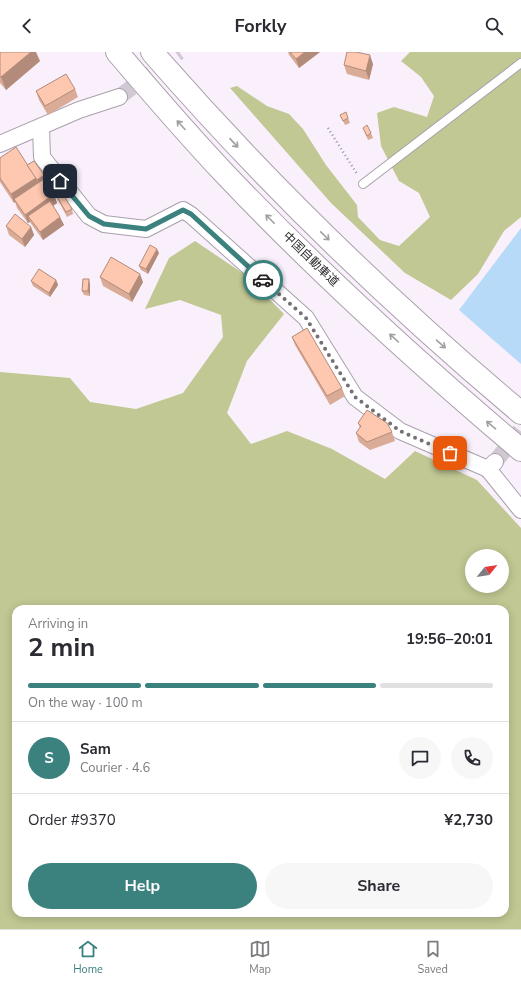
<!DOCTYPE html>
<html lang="en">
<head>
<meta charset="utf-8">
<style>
  body { margin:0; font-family:"Nunito Sans","Noto Sans JP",sans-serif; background:#f7f7f7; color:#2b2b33; height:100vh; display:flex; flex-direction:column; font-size:15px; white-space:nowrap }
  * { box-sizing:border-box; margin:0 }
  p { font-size:13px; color:#7c7c81 }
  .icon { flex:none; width:22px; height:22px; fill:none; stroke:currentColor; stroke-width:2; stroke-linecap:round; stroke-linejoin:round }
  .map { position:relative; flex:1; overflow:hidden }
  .drawer { position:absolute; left:12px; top:553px; width:497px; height:312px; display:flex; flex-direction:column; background:#fff; border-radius:12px; box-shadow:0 2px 10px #0003 }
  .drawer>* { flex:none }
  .needle { width:26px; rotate:60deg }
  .controls { position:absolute; left:465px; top:497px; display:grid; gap:8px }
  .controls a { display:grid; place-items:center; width:44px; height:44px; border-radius:50%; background:#fff; box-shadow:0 2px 10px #0003; font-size:20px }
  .pin { position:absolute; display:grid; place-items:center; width:34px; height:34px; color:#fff; margin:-17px; border-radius:8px; box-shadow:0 2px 6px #0006 }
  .courier { position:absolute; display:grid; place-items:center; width:40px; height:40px; margin:-20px; border:3px solid #3b827f; border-radius:50%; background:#fff; color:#222; box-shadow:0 1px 5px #0007 }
  .overview em { font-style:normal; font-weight:700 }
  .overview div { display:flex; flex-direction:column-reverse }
  .overview { display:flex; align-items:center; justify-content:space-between; height:68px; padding:0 16px }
  h1 { font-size:26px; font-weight:700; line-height:30px }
  .bar { display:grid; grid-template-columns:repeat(4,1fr); gap:6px 4px; align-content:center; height:48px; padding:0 16px }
  .bar i { height:5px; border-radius:3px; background:#e1e1e2 }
  .bar .active { background:#3b827f }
  .bar p { grid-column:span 4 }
  .line { display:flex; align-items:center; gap:10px; padding:0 16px; border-top:1px solid #e1e1e2 }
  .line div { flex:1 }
  .round { display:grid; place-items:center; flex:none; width:42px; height:42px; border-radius:21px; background:#f7f7f7 }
  .action { display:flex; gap:8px; margin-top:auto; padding:8px 16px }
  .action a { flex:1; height:46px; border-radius:24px; background:#3b827f; color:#fff; font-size:16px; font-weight:700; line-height:46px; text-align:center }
  .action a+a { background:#f7f7f7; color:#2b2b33 }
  header { display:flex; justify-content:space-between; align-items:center; height:52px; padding:0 16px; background:#fff; font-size:18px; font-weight:700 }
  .menu { display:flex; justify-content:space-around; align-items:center; height:56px; border-top:1px solid #e1e1e2; background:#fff; font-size:11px; color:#7c7c81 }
  .menu a { display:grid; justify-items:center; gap:2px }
  .menu .active { color:#3b827f }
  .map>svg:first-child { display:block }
</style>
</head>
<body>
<header><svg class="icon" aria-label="back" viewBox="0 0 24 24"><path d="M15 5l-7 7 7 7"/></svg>Forkly<svg class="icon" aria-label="search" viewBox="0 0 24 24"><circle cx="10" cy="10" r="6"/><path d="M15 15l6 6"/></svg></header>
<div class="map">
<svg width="521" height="877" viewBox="0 0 521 877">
  <rect width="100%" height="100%" fill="#f9f0fc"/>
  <!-- forest -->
  <g fill="#c1c893" fill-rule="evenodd">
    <polygon points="410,0 521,0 521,165 504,179 478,222 451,248 405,221 331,151 230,36 237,34 267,54 289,62 303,77 326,113 357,153 358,165 380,188 399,194 430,165 419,141 399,129 381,94 377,61 394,55 427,65 434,44 421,25 401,9"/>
    <path d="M195 189 247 224 284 262 247 309 227 361 251 392 287 379 332 397 385 427 415 399 477 428 521 476V877H0V320L70 326 90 350 136 357 183 341 223 285 221 263 180 248 145 257 169 206ZM472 504H502V534H472ZM16 557H505V861H16Z"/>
  </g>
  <!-- water -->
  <polygon fill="#b6daf8" points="521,176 521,312 459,258"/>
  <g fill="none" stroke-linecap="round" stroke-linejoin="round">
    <!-- minor-tunnel -->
    <g stroke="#d0c9d3" stroke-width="16" stroke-dasharray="16 8" stroke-linecap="butt">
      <polyline points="119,45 179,0"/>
      <polyline points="495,410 521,377"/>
    </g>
    <!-- service casing -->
    <g stroke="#a9a0ab" stroke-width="10">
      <polyline id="service" points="363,132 521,11"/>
    </g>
    <!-- minor casing -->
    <g stroke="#a9a0ab" stroke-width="18">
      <g id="minor">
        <polyline points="41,75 42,105 89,164 104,172 146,177 183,158 191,163 306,266 355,345 400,379 488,417 495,410"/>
        <polyline points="0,92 79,58 119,45"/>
        <polyline points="488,417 521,458"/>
      </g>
    </g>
    <!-- motorway casing -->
    <g stroke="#a9a0ab" stroke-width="24">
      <g id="motorway">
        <path d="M117 0C152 41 188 83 225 122 318 220 418 311 521 398"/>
        <path d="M152 0C265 130 389 250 521 361"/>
      </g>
    </g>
    <!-- path -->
    <polyline stroke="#9a949c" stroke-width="2.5" stroke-dasharray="1 3" stroke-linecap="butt" points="328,76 357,122"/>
    <!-- service -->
    <use href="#service" stroke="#fff" stroke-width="8"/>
    <!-- minor -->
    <use href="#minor" stroke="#fff" stroke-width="16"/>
    <!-- motorway -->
    <use href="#motorway" stroke="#fff" stroke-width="22"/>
  </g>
  <!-- wall -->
  <g fill="#daab97">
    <polygon points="0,0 40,9 6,38 0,31"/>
    <polygon points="288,0 320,0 299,16 289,3"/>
    <polygon points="373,12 369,28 347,22 344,13"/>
    <polygon points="75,37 78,45 48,63 39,48 36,39"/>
    <polygon points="346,60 350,71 345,73 340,63"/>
    <polygon points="363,76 371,81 373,86 368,88"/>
    <polygon points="0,106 27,113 44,123 45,128 57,151 53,154 64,173 43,188 32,173 30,170 28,171 17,156 15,150 14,151 0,130"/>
    <polygon points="57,145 72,157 73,162 67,165 59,150"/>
    <polygon points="6,174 31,175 34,183 25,195 9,183"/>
    <polygon points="159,201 148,222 141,218 139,214"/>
    <polygon points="100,225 143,230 132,250 103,234"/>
    <polygon points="56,228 58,233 50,245 33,234 31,229"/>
    <polygon points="90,232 90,244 84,243 82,239"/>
    <polygon points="292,285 342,336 345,344 330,353 295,293"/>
    <polygon points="358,371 392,380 395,389 370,398 359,390 356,381 360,376"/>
  </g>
  <!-- shaded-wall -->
  <g fill="#b28b7b">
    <polygon points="31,0 36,0 40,9 6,38 1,25"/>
    <polygon points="305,0 320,0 299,16 296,7"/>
    <polygon points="370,3 373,12 369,28 366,19"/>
    <polygon points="44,123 45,128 39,132 37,128"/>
    <polygon points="36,126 39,134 14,147 15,150 14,151 11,142"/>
    <polygon points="54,142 57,151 32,169 28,164 30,170 28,171 25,163"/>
    <polygon points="60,165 64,173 43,188 40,180"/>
    <polygon points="31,175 34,183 25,195 22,187"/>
    <polygon points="157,197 159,201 148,222 146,217"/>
    <polygon points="140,222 143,230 132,250 129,242"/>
    <polygon points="89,227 90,232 90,244 88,239"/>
    <polygon points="56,228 58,233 50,245 49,241"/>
  </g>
  <!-- building -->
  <g fill="#fec7b0" stroke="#b28b7b">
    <polygon points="0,0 31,0 1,25 0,24"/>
    <polygon points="290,0 305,0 296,7"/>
    <polygon points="347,0 356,0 370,3 366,19 344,13"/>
    <polygon points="66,22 75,37 45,54 36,39"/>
    <polygon points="346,60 348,66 343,69 340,63"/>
    <polygon points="367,73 371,81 367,84 363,76"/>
    <polygon points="16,95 36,126 11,142 0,126 0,106"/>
    <polygon points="34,109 44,123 37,128 27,113"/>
    <polygon points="44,127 54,142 25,163 14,147"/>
    <polygon points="63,142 72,157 66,160 57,145"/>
    <polygon points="50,149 60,165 40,180 28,164"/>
    <polygon points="15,162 31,175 22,187 6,174"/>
    <polygon points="150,193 157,197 146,217 139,214"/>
    <polygon points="111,205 140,222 129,242 100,225"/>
    <polygon points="39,217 56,228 49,241 31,229"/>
    <polygon points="83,227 89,227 88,239 82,239"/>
    <polygon points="307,276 342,336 327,344 292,285"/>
    <polygon points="367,358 387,371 392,380 367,390 356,381 361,374 358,371"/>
  </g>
  <!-- one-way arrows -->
  <defs><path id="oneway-shaft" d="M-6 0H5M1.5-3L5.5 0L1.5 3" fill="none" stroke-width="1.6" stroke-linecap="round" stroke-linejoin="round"/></defs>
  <g stroke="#a1a0a1">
    <use href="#oneway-shaft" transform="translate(181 73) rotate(-132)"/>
    <use href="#oneway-shaft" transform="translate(234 91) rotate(47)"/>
    <use href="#oneway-shaft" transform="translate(270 167) rotate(-135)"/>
    <use href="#oneway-shaft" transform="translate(325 184) rotate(44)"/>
    <use href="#oneway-shaft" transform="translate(394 286) rotate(-138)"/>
    <use href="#oneway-shaft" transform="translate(441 292) rotate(41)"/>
    <use href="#oneway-shaft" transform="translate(491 373) rotate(-140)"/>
  </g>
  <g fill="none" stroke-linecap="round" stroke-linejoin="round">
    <!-- done -->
    <polyline stroke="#757077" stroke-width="4" stroke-dasharray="0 7.2" points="263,228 306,266 355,345 400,379 450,401"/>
    <!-- route -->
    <polyline stroke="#3b827f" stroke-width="5" points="60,129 89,164 104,172 146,177 183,158 191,162 263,228"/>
  </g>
  <g text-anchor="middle" stroke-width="4" stroke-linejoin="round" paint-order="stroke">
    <!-- street labels -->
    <g font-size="12" fill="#2e2b2f" stroke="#fff">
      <text transform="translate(311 207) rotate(44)" y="4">中国自動車道</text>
    </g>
  </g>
</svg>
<div class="controls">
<a><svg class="needle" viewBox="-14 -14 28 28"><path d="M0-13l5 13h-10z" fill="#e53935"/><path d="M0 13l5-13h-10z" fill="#7c7c81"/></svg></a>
</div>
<div class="pin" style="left:450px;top:401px;background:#ea580c"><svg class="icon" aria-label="bag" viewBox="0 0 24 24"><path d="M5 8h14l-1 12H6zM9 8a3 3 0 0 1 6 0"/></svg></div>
<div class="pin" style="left:60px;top:129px;background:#1f2937"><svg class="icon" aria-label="home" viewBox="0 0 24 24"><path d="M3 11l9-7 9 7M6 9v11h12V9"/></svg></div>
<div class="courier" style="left:263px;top:228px"><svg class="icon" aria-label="car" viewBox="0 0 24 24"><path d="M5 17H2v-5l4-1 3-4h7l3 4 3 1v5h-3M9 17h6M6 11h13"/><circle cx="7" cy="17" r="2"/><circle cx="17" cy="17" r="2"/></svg></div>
<section class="drawer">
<div class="overview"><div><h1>2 min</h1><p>Arriving in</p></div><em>19:56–20:01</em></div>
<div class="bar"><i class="active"></i><i class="active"></i><i class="active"></i><i></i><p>On the way · 100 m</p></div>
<div class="line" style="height:72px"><b class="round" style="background:#3b827f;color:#fff">S</b><div><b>Sam</b><p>Courier · 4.6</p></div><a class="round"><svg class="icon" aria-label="chat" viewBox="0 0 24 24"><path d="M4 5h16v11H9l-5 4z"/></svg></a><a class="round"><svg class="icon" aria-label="phone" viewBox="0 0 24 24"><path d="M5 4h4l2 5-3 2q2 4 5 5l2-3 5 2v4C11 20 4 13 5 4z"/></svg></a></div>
<div class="line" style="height:52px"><div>Order #9370</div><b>¥2,730</b></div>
<div class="action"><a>Help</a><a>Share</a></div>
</section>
</div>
<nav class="menu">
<a class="active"><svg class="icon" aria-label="home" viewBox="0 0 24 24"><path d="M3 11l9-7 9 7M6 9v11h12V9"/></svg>Home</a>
<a><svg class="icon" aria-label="map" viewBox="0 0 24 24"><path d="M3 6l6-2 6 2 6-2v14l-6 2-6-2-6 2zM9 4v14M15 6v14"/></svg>Map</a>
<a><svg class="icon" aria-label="saved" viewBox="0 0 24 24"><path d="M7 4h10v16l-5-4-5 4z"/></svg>Saved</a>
</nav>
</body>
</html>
